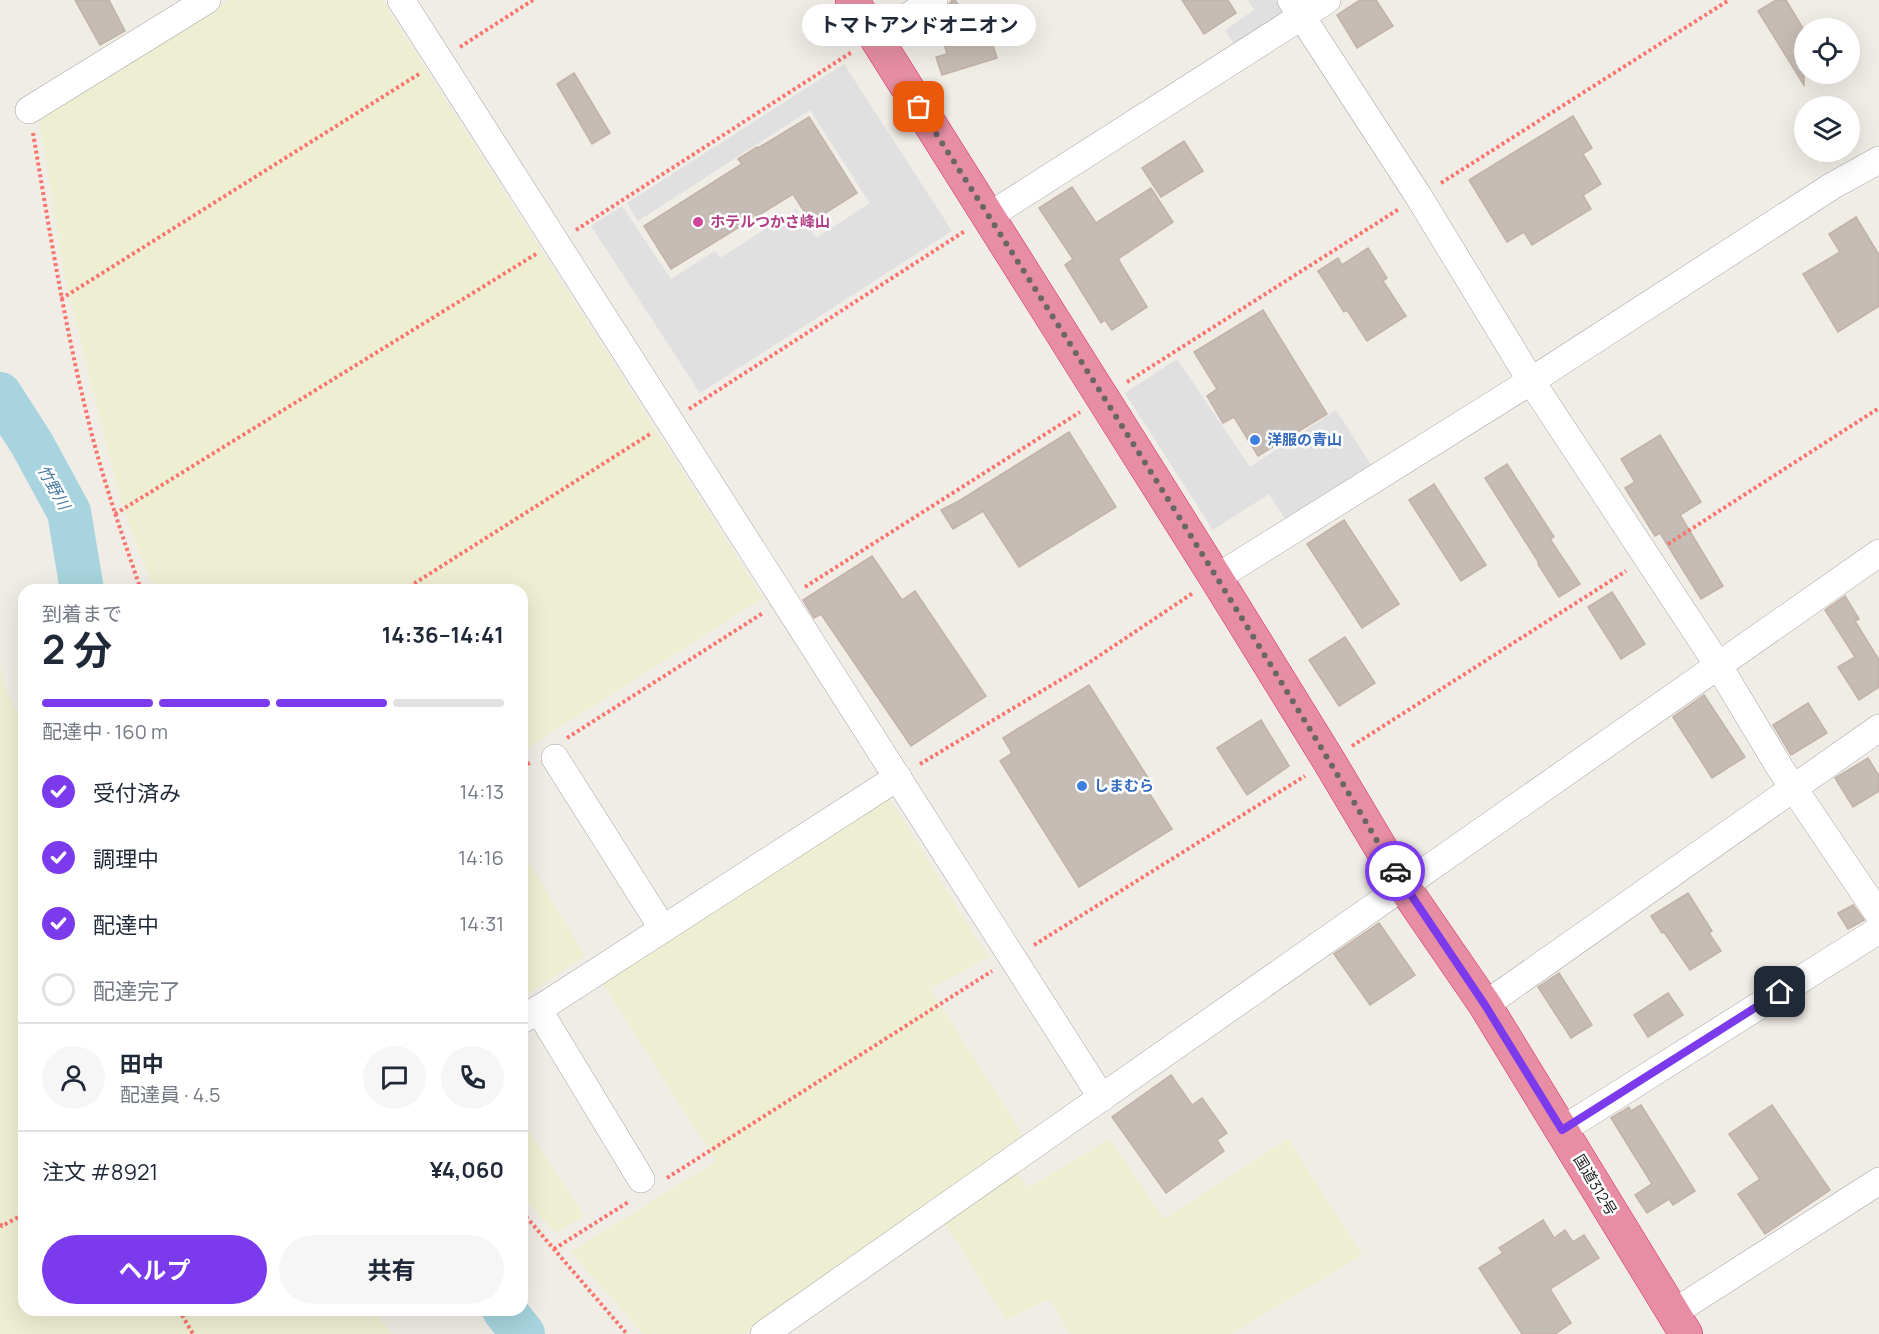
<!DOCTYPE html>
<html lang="ja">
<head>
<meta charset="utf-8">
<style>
  body { margin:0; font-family:Manrope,"Noto Sans JP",sans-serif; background:#f6f6f7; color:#1f2937; height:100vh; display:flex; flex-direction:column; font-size:22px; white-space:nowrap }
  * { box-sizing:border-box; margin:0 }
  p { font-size:20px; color:#747a83 }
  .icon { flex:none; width:33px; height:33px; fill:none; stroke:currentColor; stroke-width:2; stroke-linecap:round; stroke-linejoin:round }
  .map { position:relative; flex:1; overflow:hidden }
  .sheet { position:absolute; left:18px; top:584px; width:510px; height:732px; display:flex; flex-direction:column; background:#fff; border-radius:18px; box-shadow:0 6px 24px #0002 }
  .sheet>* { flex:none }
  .controls { position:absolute; left:1794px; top:18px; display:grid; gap:12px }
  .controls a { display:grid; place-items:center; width:66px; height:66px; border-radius:50%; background:#fff; box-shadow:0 6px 24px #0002; font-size:30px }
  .pin { position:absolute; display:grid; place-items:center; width:51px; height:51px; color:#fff; margin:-26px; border-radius:12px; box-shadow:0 3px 9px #0006 }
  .courier { position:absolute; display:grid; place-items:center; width:60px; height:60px; margin:-30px; border:4px solid #7c3aed; border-radius:50%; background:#fff; color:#222; box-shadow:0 2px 8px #0007 }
  .bubble { position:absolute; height:42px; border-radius:21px; background:#fff; box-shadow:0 6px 24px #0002; font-size:20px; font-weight:700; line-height:42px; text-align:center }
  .overview em { font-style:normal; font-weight:700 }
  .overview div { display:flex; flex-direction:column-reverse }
  .overview { display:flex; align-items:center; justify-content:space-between; height:102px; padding:0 24px }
  h1 { font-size:39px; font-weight:700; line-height:45px }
  .bar { display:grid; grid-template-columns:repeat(4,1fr); gap:9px 6px; align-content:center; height:72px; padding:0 24px }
  .bar i { height:8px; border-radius:4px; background:#e0e1e3 }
  .bar .active { background:#7c3aed }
  .bar p { grid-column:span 4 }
  .line { display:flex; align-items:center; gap:15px; padding:0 24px; border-top:2px solid #e0e1e3 }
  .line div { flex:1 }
  .round { display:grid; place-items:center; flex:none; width:63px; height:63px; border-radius:32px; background:#f6f6f7 }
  ol { padding:0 24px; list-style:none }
  li { display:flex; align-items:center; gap:18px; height:66px }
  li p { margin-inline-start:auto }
  li .icon { padding:6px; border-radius:50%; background:#7c3aed; color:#fff; stroke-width:4 }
  li:last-child { color:#747a83 }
  li i { width:33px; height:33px; border:3px solid #e0e1e3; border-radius:50% }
  .cta { display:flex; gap:12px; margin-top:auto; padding:12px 24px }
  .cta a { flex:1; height:69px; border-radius:36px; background:#7c3aed; color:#fff; font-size:24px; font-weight:700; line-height:69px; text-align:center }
  .cta a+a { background:#f6f6f7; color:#1f2937 }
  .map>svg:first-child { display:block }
</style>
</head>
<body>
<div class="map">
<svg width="1879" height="1334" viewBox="0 0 1879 1334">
  <rect width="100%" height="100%" fill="#f0ece6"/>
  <!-- farmland -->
  <g fill="#eeefd2">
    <polygon points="230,0 382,0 763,598 522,751 522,590 154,589 120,499 64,275 39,118"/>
    <polygon points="0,659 5,686 24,729 24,1310 373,1310 392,1334 0,1334"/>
    <polygon points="888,796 988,957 930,989 1023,1135 1002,1150 1028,1188 1110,1139 1164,1219 1288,1139 1362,1255 1231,1334 1070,1334 1049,1299 1006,1320 931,1201 744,1334 643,1334 571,1252 716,1161 601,981"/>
    <polygon points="522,851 585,956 522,998"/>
    <polygon points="522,1121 584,1216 555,1233 522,1195"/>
  </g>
  <!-- parking -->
  <g fill="#e0e0e0">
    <polygon points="1248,0 1276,0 1287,18 1238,51 1225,30 1254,10"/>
    <polygon points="844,64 952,231 700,393 591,226 622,206 671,279 715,251 720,258 796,209 816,238 870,203 810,110 638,221 627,203"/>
    <polygon points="1177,359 1250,467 1336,410 1375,471 1287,522 1269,494 1213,530 1125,393"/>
  </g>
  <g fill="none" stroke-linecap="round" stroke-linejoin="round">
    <!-- river -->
    <g stroke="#a7d4de" stroke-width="44">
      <polyline points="0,394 32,444 69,512 82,590"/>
      <polyline points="504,1310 523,1334"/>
    </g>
  </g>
  <!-- building -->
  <g fill="#c5bcb5" stroke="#c2b2a8" stroke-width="1.5">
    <polygon points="75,0 109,0 125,31 100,45"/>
    <polygon points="952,0 955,0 972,25 975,24 981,45 992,42 997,58 942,75 936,57 947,54 939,27 933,19 943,13"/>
    <polygon points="1182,0 1228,0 1236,13 1204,34"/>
    <polygon points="1360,0 1376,0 1393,26 1357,48 1337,15"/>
    <polygon points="1776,0 1786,0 1804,30 1804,85 1758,11"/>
    <polygon points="574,73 610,133 592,144 557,84"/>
    <polygon points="1573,116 1592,148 1583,154 1601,184 1583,195 1591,209 1532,245 1524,232 1507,242 1469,180"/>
    <polygon points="809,117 857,193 811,222 793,194 671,269 644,226 742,164 738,159 757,147 758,148"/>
    <polygon points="1184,141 1203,171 1161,197 1142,168"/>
    <polygon points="1072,187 1096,223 1151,188 1173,222 1118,259 1147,307 1112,330 1105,320 1101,323 1065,265 1073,259 1039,208"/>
    <polygon points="1856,217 1879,255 1879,306 1838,332 1803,274 1840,252 1829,234"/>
    <polygon points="1368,248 1387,278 1383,281 1406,316 1367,341 1347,310 1344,312 1318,271 1338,258 1342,265"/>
    <polygon points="1263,310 1327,414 1258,456 1234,417 1223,423 1207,396 1217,389 1194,352"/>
    <polygon points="1069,432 1116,507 1019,567 983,511 953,529 941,510 959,501"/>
    <polygon points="1660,435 1701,502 1680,515 1723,586 1701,599 1660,533 1655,536 1625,488 1635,482 1621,459"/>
    <polygon points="1507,464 1554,537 1550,539 1580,584 1559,597 1538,564 1539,563 1485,478"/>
    <polygon points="1434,484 1486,565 1461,581 1409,500"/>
    <polygon points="1344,520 1399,604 1362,628 1307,544"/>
    <polygon points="872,556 902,600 915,591 986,696 911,746 821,614 814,618 803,600"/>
    <polygon points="1612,592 1645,644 1621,659 1588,607"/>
    <polygon points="1845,596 1859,619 1855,621 1879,660 1879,687 1859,700 1838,667 1855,657 1825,610"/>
    <polygon points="1345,637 1375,683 1339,706 1309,660"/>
    <polygon points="1089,685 1152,784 1146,788 1172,829 1079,887 1000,761 1012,753 1003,738"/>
    <polygon points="1704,695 1745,757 1712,778 1673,717"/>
    <polygon points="1808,703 1827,733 1791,755 1773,725"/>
    <polygon points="1261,720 1289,766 1247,795 1217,748"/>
    <polygon points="1868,758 1879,776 1879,791 1853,807 1835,778"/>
    <polygon points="1688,893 1712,931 1709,933 1721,951 1690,970 1664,932 1662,933 1651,916"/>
    <polygon points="1853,905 1864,920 1848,929 1838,913"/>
    <polygon points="1379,923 1415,975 1370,1005 1334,954"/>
    <polygon points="1559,973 1592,1025 1571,1038 1538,987"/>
    <polygon points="1668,993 1683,1015 1648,1037 1634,1015"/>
    <polygon points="1171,1075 1192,1105 1202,1098 1227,1133 1217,1140 1224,1151 1166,1193 1112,1117"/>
    <polygon points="1641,1105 1695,1191 1673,1205 1669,1199 1647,1213 1635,1195 1652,1184 1611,1118 1629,1107 1631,1111"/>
    <polygon points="1772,1105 1830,1190 1765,1234 1738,1194 1760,1179 1729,1134"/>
    <polygon points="1543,1220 1554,1238 1565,1230 1573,1242 1584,1235 1599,1258 1550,1289 1571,1323 1555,1334 1522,1334 1479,1268 1503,1253 1499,1248"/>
  </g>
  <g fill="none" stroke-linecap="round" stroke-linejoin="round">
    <!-- minor casing -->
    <g stroke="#a7a7a7" stroke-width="28">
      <g id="minor">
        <polyline points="401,0 1102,1098"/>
        <polyline points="1291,0 1419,197 1531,381 1718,665 1780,768 1879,915"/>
        <polyline points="875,37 934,0"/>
        <polyline points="29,110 207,0"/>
        <polyline points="989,216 1327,0"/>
        <polyline points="1216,578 1531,381 1832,186 1879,160"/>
        <polyline points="555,758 663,929"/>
        <polyline points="1485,1005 1879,728"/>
        <polyline points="538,1009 641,1179"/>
        <polyline points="522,1020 898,777"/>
        <polyline points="1562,1130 1879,930"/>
        <polyline points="1673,1313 1879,1181"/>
        <polyline points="764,1334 1879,553"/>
      </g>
    </g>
    <!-- highway casing -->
    <g stroke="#db266e" stroke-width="34">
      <polyline id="highway" points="852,0 1216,578 1329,761 1404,887 1485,1005 1686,1334"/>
    </g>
    <!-- path -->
    <g stroke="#fa746e" stroke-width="4" stroke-dasharray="3 3" stroke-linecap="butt">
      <polyline points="460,47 533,0"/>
      <path d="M33 133C49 227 64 322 87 415 101 474 121 532 141 590"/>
      <polyline points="1441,183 1729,0"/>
      <polyline points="576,230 852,52"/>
      <polyline points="61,299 419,74"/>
      <polyline points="1127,382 1399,209"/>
      <polyline points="689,409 965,231"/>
      <polyline points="115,514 536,254"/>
      <polyline points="1668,544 1879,408"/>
      <polyline points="805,587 1080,412"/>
      <polyline points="404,590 650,434"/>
      <polyline points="567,738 763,613"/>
      <polyline points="1352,746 1626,571"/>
      <polyline points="920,764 1087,664 1193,593"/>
      <polyline points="522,767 531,762"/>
      <polyline points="1034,945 1305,776"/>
      <polyline points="667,1178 992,971"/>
      <polyline points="522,1212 627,1334"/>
      <polyline points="0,1224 2,1226 24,1214"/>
      <polyline points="554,1249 630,1201"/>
      <polyline points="179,1310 193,1334"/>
    </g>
    <!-- minor -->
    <use href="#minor" stroke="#fff" stroke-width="27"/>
    <!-- highway -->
    <use href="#highway" stroke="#e78ea4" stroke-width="33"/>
  </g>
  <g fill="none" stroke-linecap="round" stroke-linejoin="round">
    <!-- done -->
    <path stroke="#696765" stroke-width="6" stroke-dasharray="0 10.8" d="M919 107C1081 360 1242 613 1395 871"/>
    <!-- route -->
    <polyline stroke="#7c3aed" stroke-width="8" points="1395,871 1485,1005 1562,1130 1780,992"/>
  </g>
  <!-- markers -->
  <circle fill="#d1479c" stroke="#fff" stroke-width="2" cx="698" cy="222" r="6"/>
  <g fill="#3f7fe0" stroke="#fff" stroke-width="2">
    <circle cx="1255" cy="440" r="6"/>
    <circle cx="1082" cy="786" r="6"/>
  </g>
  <g text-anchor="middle" stroke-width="5" stroke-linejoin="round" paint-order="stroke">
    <!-- hotel labels -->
    <g font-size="15" font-weight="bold" fill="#b23c85" stroke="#fff" text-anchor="start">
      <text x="710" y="227">ホテルつかさ峰山</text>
    </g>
    <!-- shop labels -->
    <g font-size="15" font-weight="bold" fill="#366cbe" stroke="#fff" text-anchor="start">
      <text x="1267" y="445">洋服の青山</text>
      <text x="1094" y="791">しまむら</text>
    </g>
    <!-- street labels -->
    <g font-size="15" fill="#202020" stroke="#fff">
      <text transform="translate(1595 1185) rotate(59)" y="5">国道312号</text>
    </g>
    <!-- water labels -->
    <g font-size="16" font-style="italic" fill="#4578a0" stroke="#fff">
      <text transform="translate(54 487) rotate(61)" y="6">竹野川</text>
    </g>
  </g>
</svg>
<div class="controls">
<a><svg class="icon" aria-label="locate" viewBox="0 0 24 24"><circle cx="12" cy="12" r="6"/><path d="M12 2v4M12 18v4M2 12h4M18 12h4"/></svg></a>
<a><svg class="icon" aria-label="layers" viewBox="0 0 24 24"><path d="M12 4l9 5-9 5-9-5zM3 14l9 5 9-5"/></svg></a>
</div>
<div class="pin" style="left:919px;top:107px;background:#ea580c"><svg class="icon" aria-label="bag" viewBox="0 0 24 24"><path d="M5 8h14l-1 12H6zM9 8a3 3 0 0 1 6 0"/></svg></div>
<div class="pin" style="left:1780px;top:992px;background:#1f2937"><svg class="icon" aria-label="home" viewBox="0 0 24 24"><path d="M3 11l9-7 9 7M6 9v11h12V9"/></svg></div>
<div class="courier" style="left:1395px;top:871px"><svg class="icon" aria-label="car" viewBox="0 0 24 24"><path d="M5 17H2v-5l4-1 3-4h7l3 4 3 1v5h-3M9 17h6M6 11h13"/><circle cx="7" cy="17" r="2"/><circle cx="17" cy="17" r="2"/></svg></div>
<div class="bubble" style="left:802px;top:4px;width:234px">トマトアンドオニオン</div>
<section class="sheet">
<div class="overview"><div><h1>2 分</h1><p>到着まで</p></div><em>14:36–14:41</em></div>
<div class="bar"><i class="active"></i><i class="active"></i><i class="active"></i><i></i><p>配達中 · 160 m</p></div>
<ol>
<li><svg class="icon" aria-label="check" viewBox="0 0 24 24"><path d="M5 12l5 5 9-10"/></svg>受付済み<p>14:13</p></li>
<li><svg class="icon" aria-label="check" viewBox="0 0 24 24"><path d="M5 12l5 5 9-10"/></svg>調理中<p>14:16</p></li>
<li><svg class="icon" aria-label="check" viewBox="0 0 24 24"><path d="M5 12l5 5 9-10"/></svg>配達中<p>14:31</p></li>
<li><i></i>配達完了</li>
</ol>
<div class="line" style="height:108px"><a class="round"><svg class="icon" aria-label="person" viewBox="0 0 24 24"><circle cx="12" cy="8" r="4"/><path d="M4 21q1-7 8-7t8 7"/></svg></a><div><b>田中</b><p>配達員 · 4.5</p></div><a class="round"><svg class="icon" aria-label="chat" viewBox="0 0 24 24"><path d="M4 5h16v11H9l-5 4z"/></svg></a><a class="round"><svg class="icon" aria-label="phone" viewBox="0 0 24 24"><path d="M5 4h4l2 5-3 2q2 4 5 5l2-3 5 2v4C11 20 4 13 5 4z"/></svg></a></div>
<div class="line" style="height:78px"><div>注文 #8921</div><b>¥4,060</b></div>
<div class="cta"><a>ヘルプ</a><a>共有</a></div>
</section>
</div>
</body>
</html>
